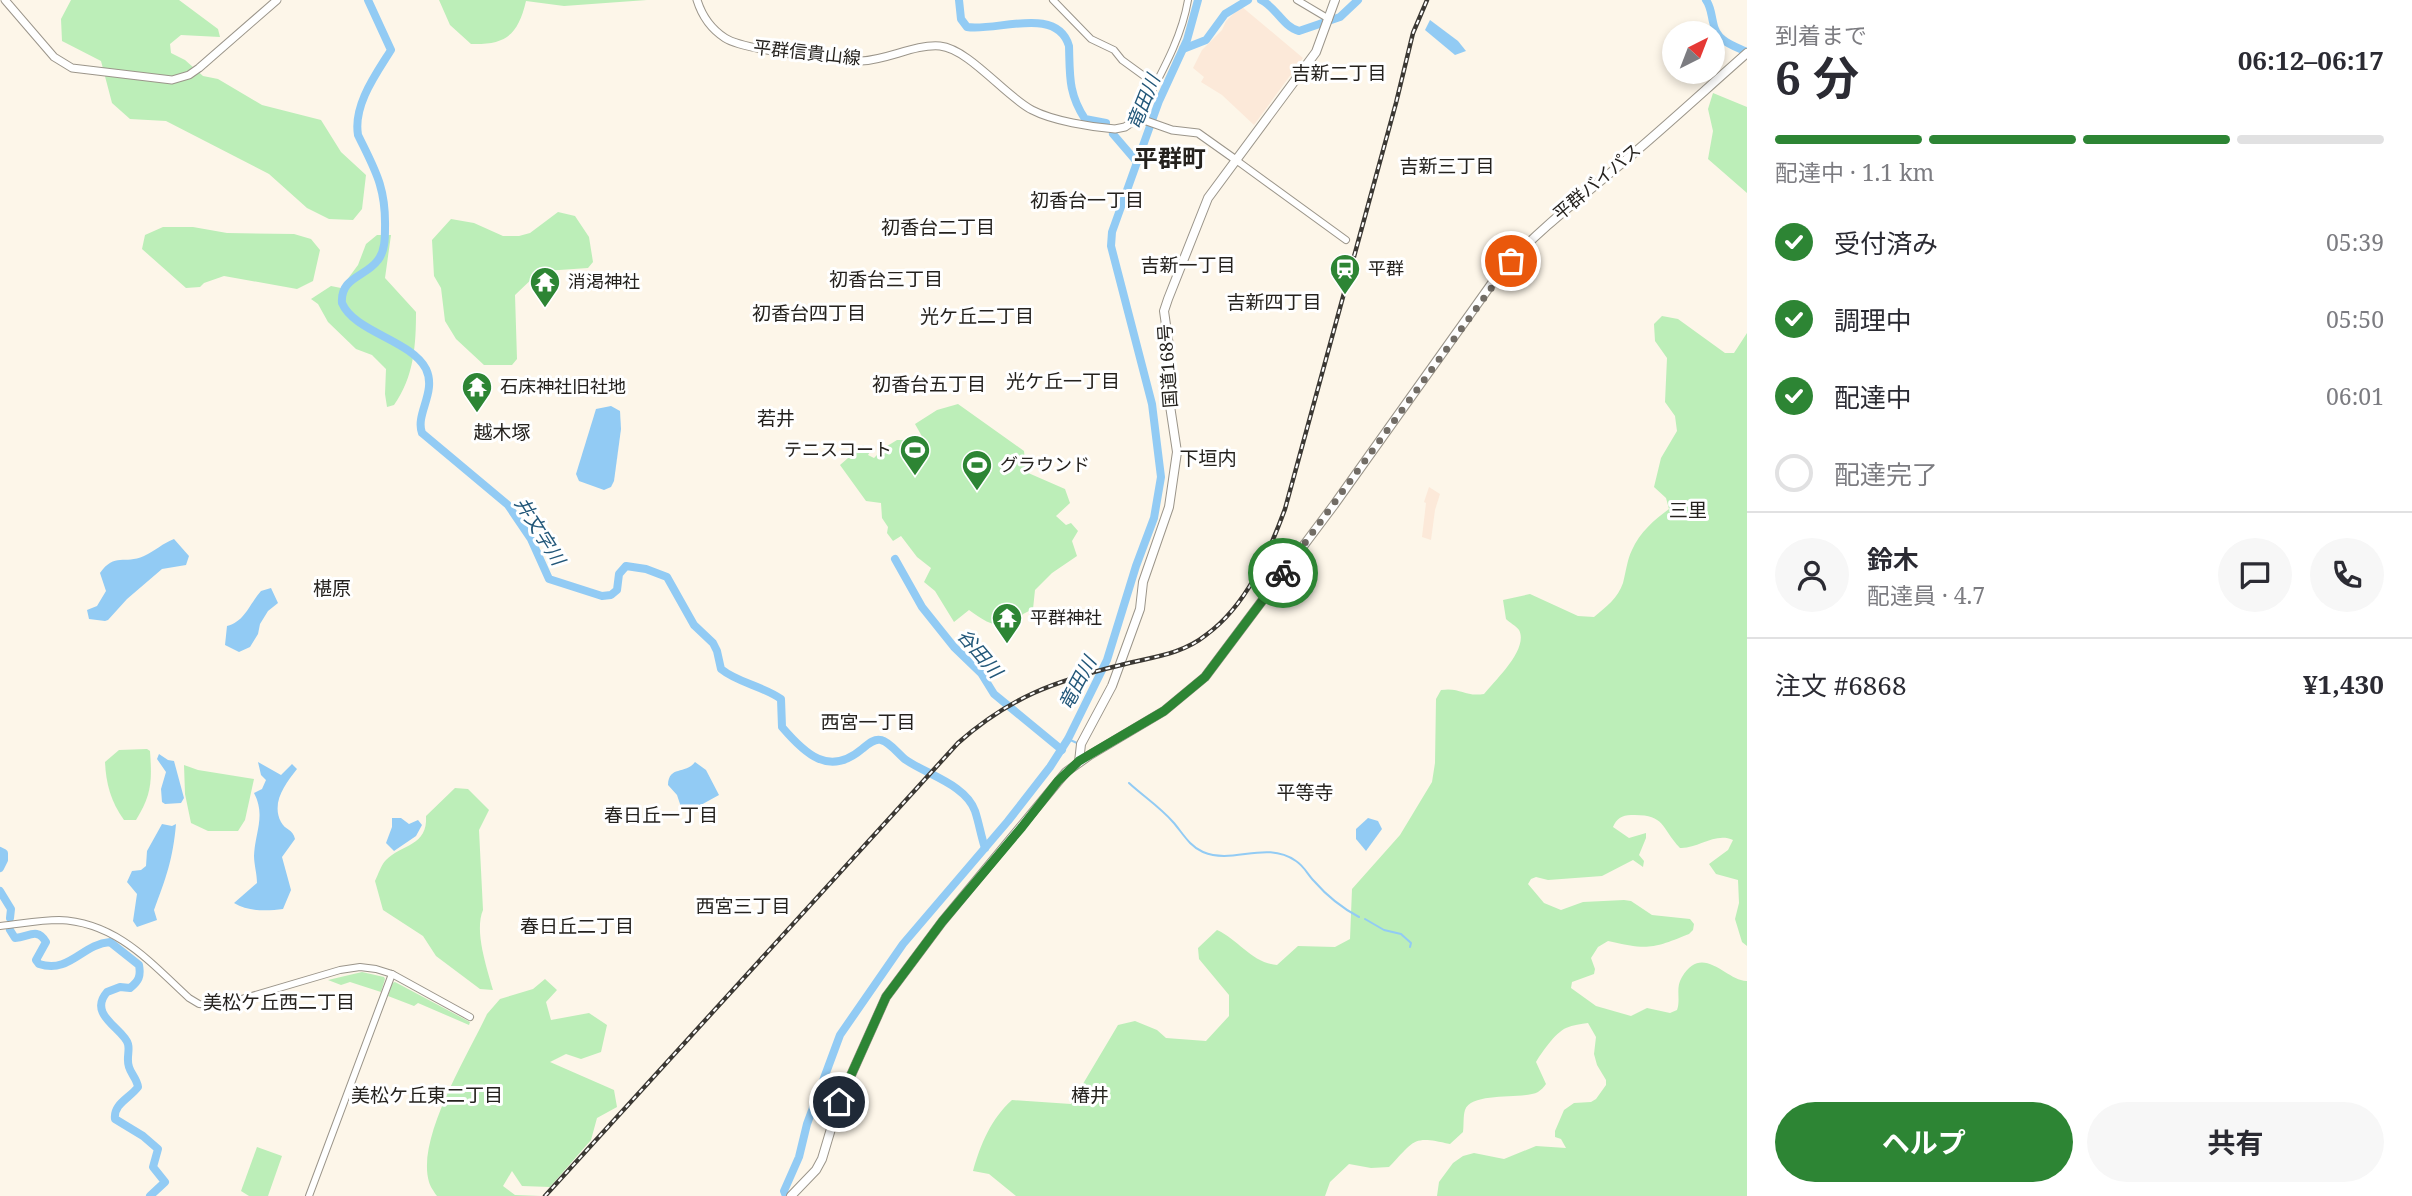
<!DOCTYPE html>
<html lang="ja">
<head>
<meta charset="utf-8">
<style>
  body { margin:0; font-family:"Noto Serif","Noto Sans JP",serif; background:#f7f7f7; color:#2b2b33; height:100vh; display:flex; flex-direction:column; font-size:26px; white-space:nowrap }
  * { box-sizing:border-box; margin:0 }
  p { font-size:23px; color:#7c7c81 }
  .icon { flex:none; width:38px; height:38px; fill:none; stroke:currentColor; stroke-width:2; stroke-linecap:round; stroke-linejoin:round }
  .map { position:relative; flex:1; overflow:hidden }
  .details { display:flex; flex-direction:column; background:#fff; width:665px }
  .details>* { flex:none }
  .needle { width:46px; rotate:42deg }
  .tools { position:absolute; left:1662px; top:21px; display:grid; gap:14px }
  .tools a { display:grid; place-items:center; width:63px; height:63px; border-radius:50%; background:#fff; box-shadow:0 4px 10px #0003; font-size:35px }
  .pin { position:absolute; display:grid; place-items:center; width:60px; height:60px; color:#fff; margin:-30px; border:4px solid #fff; border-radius:50%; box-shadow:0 2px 7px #0007 }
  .courier { position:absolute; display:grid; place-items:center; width:70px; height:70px; margin:-35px; border:5px solid #2d8534; border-radius:50%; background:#fff; color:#222; box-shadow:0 2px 9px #0007 }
  .headline em { font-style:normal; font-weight:700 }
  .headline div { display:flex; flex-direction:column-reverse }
  .headline { display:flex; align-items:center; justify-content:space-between; height:119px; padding:0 28px }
  h1 { font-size:46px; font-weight:700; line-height:52px }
  .bar { display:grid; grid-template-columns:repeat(4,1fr); gap:10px 7px; align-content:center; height:84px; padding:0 28px }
  .bar i { height:9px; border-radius:5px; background:#e1e1e2 }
  .bar .on { background:#2d8534 }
  .bar p { grid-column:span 4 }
  .line { display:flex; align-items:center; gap:18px; padding:0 28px; border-top:2px solid #e1e1e2 }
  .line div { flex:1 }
  .round { display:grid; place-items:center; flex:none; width:74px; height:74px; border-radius:37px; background:#f7f7f7 }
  ol { padding:0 28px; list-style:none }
  li { display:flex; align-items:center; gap:21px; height:77px }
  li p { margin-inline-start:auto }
  li .icon { padding:7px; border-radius:50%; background:#2d8534; color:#fff; stroke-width:4 }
  li:last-child { color:#7c7c81 }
  li i { width:38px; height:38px; border:4px solid #e1e1e2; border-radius:50% }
  .action { display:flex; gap:14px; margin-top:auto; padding:14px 28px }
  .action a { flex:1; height:80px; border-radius:42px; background:#2d8534; color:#fff; font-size:28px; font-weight:700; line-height:80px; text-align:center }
  .action a+a { background:#f7f7f7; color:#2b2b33 }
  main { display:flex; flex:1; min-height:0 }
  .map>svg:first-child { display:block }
</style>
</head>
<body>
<main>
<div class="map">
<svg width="1747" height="1196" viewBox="0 0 1747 1196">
  <rect width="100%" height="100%" fill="#fdf6e9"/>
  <!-- education -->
  <g fill="#fce9d9">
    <polygon points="1241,6 1303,58 1254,125 1222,95 1201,82 1204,77 1193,68 1202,50 1222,30 1226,21"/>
    <polygon points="1429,487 1440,494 1435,510 1431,540 1422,537 1426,503 1424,502"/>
  </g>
  <!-- green -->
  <g fill="#bceeb8">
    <polygon points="71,0 179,0 218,29 220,37 181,35 170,44 171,53 185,60 203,76 218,79 262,105 321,120 341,152 366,175 362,209 353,220 329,219 307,208 269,174 166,121 130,119 112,103 101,61 62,41 61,19"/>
    <path d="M439 0H647L564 6 526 1C518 35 506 45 471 44L450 25Z"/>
    <polygon points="1713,93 1747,107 1747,193 1708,159 1713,131 1708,109"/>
    <polygon points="558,212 575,216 589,237 593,262 588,268 545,271 537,274 515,295 517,359 512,365 484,365 456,339 445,321 441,288 434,276 432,240 451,219 474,223 503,236 519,236 530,233"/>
    <polygon points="163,227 193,227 227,233 294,234 311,239 320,250 313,281 297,289 224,276 204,283 200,287 186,288 142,249 145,235"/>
    <path d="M377 235H391L385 278 416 312C416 345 414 377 394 405L387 407 385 394 386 369 372 355 356 349 328 322 318 304 311 299 331 286 341 288 358 265 366 244Z"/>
    <path d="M1662 316 1678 319 1725 353H1734L1747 333V946L1742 942 1735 919 1739 903 1738 880 1716 874 1709 864 1728 850 1733 840C1715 832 1698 849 1680 848 1660 826 1665 814 1631 815 1622 815 1616 819 1613 827L1629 838 1646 833V838L1639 855 1644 861 1643 867 1633 860 1602 876 1548 880 1536 877 1531 879 1528 884 1544 903 1561 910 1583 902 1624 900 1631 901 1652 915 1690 919 1694 924 1693 930 1689 934C1652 949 1648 950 1608 941L1598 947 1591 958 1595 969 1594 974 1572 982 1571 988 1596 1006 1631 1016 1647 1008 1670 1013 1677 1010C1681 999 1675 988 1682 977 1703 942 1727 982 1747 981V1196H1437L1439 1182 1453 1163 1463 1156 1474 1153 1504 1159 1536 1146 1566 1148 1561 1139 1555 1137V1131L1564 1110 1574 1103 1591 1102 1596 1099 1606 1085V1080L1597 1065 1594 1054 1596 1037 1588 1023C1581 1024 1573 1025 1566 1028 1555 1033 1542 1052 1536 1062L1546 1084C1544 1087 1541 1090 1538 1092 1523 1100 1472 1091 1465 1110 1463 1116 1464 1125 1463 1132L1450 1144C1412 1135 1415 1140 1389 1167L1371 1168 1349 1164 1330 1182 1325 1196H1016L989 1174 973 1171C981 1143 991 1119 1012 1100L1071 1104 1118 1025 1135 1021 1157 1030 1166 1038 1206 1041 1229 1016V995L1199 959 1198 948 1217 930C1239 940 1252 963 1277 965L1298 946 1335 947 1350 939 1352 889 1400 835 1432 782 1435 763 1436 699 1441 690C1461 687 1464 697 1484 694 1495 680 1529 649 1519 630 1516 626 1509 622 1506 619L1503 600 1530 594 1578 616 1594 617C1606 607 1618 598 1623 583 1626 572 1627 560 1632 550 1640 532 1654 520 1669 509L1666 498 1654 487 1661 458 1677 431 1675 416 1665 402 1667 358 1655 341 1654 324Z"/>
    <path d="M958 404 1024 451 1026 472 1065 489 1070 503 1056 516 1066 525 1071 523 1078 531 1072 541 1077 556 1052 573 1035 590 1033 609 1023 614 1016 625C996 629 984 621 969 610L954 622 935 591 924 582 931 568 917 557 901 536 893 541 887 533 888 527 882 518 881 503 866 501 840 465 863 445 871 450 868 455 874 458 884 448 897 440H924L915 424 937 410Z"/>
    <path d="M147 749 150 751C152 781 152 794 136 820H124C111 802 106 784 105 762L119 750Z"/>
    <polygon points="184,765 198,770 254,779 245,820 238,831 208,831 191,823 185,794"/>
    <path d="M455 788 468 789 489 810 479 830 483 910C474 931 487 968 493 990L480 989 436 956 423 936 383 910 375 881C378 875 381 865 386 860 402 844 428 846 426 816Z"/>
    <polygon points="362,972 384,977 385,979 381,992 350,982 341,985 328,980"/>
    <path d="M545 979 557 990 546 1002 551 1020 589 1013 607 1025 601 1052 581 1059 566 1054 550 1062 614 1090 617 1107 597 1118 591 1140 550 1187 522 1186 512 1171 503 1186 515 1195 541 1196H437C434 1192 430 1186 429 1182 416 1138 468 1055 487 1014L500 999 533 989Z"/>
    <polygon points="395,982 470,1022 469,1025 418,1003 414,1006 388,996 392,983"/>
    <polygon points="257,1147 282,1156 268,1196 249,1196 241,1191"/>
  </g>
  <!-- water -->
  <g fill="#92cbf4">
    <polygon points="1430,20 1458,41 1466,51 1455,55 1425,30"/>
    <polygon points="611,406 620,411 621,429 614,481 611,487 604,490 579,481 576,474 596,409"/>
    <path d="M174 539 189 556 186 565 162 569 127 599 108 620 105 621 89 619 87 610 97 606 106 591 100 573C115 552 124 565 144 556 155 551 163 543 174 539Z"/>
    <path d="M271 588 278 603 268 611 260 624 258 634 250 647 239 652 225 645 227 626C245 622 250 603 261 591Z"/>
    <polygon points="159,754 168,760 174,761 184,798 181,803 165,804 162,802 161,789 166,772 157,759"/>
    <path d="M258 762 281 775 292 764 297 769C285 784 271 803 281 822 285 830 293 829 295 839L282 857 291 890 283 909C268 911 249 912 234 903L257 883C257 874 254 864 254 856 255 832 266 816 254 793L262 789 266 780 261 775Z"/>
    <path d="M695 762 706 770 719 795 699 806 689 817 687 815 689 812 684 807H681L677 795 668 785C669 765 685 775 695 762Z"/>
    <polygon points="392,818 401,818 409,824 418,820 422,825 416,836 394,851 386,843 392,827"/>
    <polygon points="1368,818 1378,821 1382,829 1366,851 1356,839 1356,829"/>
    <path d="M162 824 172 826 176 824C173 859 166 878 154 910L157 920 137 927 133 921 137 894 127 882 132 871 141 870 146 866 147 851Z"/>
  </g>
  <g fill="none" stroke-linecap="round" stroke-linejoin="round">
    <!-- stream -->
    <g stroke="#92cbf4" stroke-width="2">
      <polyline points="1068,739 1077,743"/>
      <path d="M1129 783C1143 796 1160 807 1173 822 1182 832 1189 846 1203 852 1234 865 1265 840 1296 861 1304 866 1308 875 1314 881 1327 896 1342 908 1359 917"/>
      <polyline points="1365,919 1384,930 1401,934 1411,943 1410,947"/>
    </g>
    <!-- river -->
    <g stroke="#92cbf4" stroke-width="8">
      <path d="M368 0 391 50C376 74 353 105 358 135 375 170 386 187 385 228 385 238 385 251 378 260 366 277 340 277 342 303 354 332 411 340 426 369 437 392 415 414 422 433L508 505 531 539 549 579 602 596 611 595 617 590 619 574 626 566 646 569 667 577 694 625 713 643 717 651 721 669C738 683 763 686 781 699L782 727C805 754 829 777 862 749 867 745 874 738 881 740 890 742 899 755 906 760 928 775 966 785 975 811 979 823 981 836 985 848"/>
      <path d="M959 0 961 19 967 27C996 32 1057 5 1069 46 1070 75 1068 93 1085 119L1106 123"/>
      <path d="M1261 0C1276 7 1283 27 1299 31L1340 17 1358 0"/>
      <path d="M1706 0C1711 7 1711 14 1713 22 1716 41 1732 45 1747 52"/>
      <polyline points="1183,49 1206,40 1225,14 1248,0"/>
      <polyline points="1113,134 1137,162"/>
      <polyline points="895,559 922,607 954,647 981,673 994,694 1062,750"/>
      <polyline points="0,851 4,853 4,860 0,868"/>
      <polyline points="0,891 11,909 10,918"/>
      <path d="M10 930 15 938C29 937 37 927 46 942L36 960 39 964C70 974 82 944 110 942L139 965C141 976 139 981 130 988L120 987 107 992C87 1015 124 1029 128 1044 130 1051 126 1059 129 1067 131 1074 137 1079 138 1087 130 1098 113 1104 115 1119L143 1136 158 1149 153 1167 165 1182 150 1196"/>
      <polyline points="786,1196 784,1191 799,1157 807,1124 840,1035 903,944 1008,821 1050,767 1068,739 1107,660 1136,566 1154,518 1161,477 1152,404 1111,246 1112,232 1159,101 1187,40 1198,0"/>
    </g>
    <!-- tertiary casing -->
    <g stroke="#9b958a" stroke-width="8">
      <g id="tertiary">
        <polyline points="1053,0 1091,39 1114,50 1122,60 1155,84"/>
        <polyline points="1297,0 1329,19"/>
        <path d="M1138 118C1157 80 1181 42 1188 0"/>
        <polyline points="1236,160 1346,240"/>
        <path d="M0 926C20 924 39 920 59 920 116 922 150 962 189 998L199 1004 218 1006 340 970 360 967 376 969 392 974 470 1017"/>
        <polyline points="309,1196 392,974"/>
      </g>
    </g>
    <!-- secondary casing -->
    <g stroke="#9b958a" stroke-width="9">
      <g id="secondary">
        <polyline points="5,0 54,57 72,68 172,80 189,75 199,68 277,0"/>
        <path d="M697 0C702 16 711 29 725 38 743 50 837 61 861 61 888 60 914 44 940 46 969 49 1005 96 1032 110 1053 121 1091 127 1115 129L1125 127 1138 118 1172 130 1198 133 1236 160"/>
      </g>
    </g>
    <!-- trunk casing -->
    <g stroke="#9b958a" stroke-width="10">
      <g id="trunk">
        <polyline points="1079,762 1081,744 1112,686 1140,609 1143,582 1169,507 1177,452 1167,386 1169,346 1164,311 1168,299 1208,198 1316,52 1335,0"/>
        <path d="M791 1196 816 1170 822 1159 839 1102 886 997 942 922 1066 772 1090 755 1164 711 1205 677 1334 505 1500 272C1537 231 1579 199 1621 164 1664 128 1705 90 1747 53"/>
      </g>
    </g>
    <!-- tertiary -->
    <use href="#tertiary" stroke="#fff" stroke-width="6"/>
    <!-- secondary -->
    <use href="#secondary" stroke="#fff" stroke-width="7"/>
    <!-- trunk -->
    <use href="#trunk" stroke="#fff" stroke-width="8"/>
    <!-- rail casing -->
    <g stroke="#3b3833" stroke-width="4.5">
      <path id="rail" d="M545 1196 958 743C1010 697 1055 681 1121 665 1151 657 1181 655 1206 635 1247 605 1268 555 1285 509L1396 103 1413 33 1427 0"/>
    </g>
    <!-- rail -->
    <use href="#rail" stroke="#fff" stroke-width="2" stroke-dasharray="5" stroke-linecap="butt"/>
  </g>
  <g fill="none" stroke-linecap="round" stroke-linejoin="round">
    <!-- done -->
    <polyline stroke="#716c65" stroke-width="7" stroke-dasharray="0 12.6" points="1283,573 1511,261"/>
    <!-- route -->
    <polyline stroke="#2d8534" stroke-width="9" points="839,1102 886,997 942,922 1022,827 1058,781 1079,761 1164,711 1205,677 1283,573"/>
  </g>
  <!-- icons -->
  <defs>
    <g id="station-pin" transform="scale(1.575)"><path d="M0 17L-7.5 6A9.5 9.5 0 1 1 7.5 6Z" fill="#2d8534" stroke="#fff"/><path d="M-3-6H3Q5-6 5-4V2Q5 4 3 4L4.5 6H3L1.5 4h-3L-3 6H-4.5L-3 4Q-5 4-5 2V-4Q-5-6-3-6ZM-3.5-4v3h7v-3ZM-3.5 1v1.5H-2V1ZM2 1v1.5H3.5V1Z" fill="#fff"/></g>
    <g id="temple-pin" transform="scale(1.575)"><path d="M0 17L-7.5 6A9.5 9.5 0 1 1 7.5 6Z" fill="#2d8534" stroke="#fff"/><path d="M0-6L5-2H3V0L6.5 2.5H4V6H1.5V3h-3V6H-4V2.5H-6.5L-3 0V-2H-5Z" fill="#fff"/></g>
    <g id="stadium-pin" transform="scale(1.575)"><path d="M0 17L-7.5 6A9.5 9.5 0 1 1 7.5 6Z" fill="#2d8534" stroke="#fff"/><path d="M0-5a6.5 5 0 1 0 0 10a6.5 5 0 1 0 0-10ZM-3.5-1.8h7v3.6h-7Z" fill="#fff"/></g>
  </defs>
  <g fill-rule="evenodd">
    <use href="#station-pin" x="1345" y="269"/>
    <use href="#temple-pin" x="545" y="282"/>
    <use href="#temple-pin" x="477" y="387"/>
    <use href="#stadium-pin" x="915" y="450"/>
    <use href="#stadium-pin" x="977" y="465"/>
    <use href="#temple-pin" x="1007" y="618"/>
  </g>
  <g text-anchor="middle" stroke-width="6" stroke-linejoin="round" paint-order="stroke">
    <!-- street labels -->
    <g font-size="18" fill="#25221e" stroke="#fff">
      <text transform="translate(807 53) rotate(6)" y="6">平群信貴山線</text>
      <text transform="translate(1597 182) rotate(-40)" y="6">平群バイパス</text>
      <text transform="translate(1168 366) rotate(-94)" y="6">国道168号</text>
    </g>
    <!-- poi labels -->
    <g font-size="18" fill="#25221e" stroke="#fff" text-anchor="start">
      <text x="1368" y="275">平群</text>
      <text x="568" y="288">消渇神社</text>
      <text x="500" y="393">石床神社旧社地</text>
      <text x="892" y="456" text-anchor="end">テニスコート</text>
      <text x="1000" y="471">グラウンド</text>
      <text x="1030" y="624">平群神社</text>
    </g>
    <!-- neighbourhood labels -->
    <g font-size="19" fill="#25221e" stroke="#fff">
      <text x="1339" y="80">吉新二丁目</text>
      <text x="1447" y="173">吉新三丁目</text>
      <text x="1087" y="207">初香台一丁目</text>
      <text x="938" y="234">初香台二丁目</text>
      <text x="1188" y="272">吉新一丁目</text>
      <text x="886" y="286">初香台三丁目</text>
      <text x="1274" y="309">吉新四丁目</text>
      <text x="809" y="320">初香台四丁目</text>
      <text x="977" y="323">光ケ丘二丁目</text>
      <text x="1063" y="388">光ケ丘一丁目</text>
      <text x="929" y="391">初香台五丁目</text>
      <text x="776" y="425">若井</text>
      <text x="502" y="439">越木塚</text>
      <text x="1208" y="465">下垣内</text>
      <text x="1688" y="517">三里</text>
      <text x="332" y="595">椹原</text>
      <text x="868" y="729">西宮一丁目</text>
      <text x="1305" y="799">平等寺</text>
      <text x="661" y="822">春日丘一丁目</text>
      <text x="743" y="913">西宮三丁目</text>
      <text x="577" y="933">春日丘二丁目</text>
      <text x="279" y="1009">美松ケ丘西二丁目</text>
      <text x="427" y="1102">美松ケ丘東二丁目</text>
      <text x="1090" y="1102">椿井</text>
    </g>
    <!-- water labels -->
    <g font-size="19" font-style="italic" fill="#225779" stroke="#fff">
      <text transform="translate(1143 102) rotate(-68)" y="7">竜田川</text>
      <text transform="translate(540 531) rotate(58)" y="7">井文字川</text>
      <text transform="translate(980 653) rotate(50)" y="7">谷田川</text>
      <text transform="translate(1077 683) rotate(-62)" y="7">竜田川</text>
    </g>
    <!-- district labels -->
    <g font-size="24" font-weight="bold" fill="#25221e" stroke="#fff">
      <text x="1170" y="167">平群町</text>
    </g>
  </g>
</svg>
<div class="tools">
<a><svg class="needle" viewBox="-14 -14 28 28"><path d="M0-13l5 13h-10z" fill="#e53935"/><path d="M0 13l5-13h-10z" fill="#7c7c81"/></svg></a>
</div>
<div class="pin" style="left:1511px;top:261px;background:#ea580c"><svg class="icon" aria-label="bag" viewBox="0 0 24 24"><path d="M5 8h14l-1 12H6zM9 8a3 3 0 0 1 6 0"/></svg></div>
<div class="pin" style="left:839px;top:1102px;background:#1f2937"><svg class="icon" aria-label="home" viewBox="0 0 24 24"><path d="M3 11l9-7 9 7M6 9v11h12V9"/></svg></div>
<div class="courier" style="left:1283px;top:573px"><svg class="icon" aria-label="bike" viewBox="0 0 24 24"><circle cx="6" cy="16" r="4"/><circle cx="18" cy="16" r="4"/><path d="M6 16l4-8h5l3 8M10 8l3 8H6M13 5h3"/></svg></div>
</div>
<section class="details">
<div class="headline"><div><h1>6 分</h1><p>到着まで</p></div><em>06:12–06:17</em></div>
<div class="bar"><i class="on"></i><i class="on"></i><i class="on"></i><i></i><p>配達中 · 1.1 km</p></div>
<ol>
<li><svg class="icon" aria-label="check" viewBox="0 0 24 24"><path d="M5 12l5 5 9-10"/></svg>受付済み<p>05:39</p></li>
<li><svg class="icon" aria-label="check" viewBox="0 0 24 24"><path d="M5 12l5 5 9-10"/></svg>調理中<p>05:50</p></li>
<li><svg class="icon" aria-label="check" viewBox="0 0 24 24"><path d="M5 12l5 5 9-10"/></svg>配達中<p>06:01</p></li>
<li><i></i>配達完了</li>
</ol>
<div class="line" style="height:126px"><a class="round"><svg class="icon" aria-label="person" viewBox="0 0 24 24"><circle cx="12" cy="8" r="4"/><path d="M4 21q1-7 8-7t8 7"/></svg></a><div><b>鈴木</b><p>配達員 · 4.7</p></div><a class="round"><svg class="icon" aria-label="chat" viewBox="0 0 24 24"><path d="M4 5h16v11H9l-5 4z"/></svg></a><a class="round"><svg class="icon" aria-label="phone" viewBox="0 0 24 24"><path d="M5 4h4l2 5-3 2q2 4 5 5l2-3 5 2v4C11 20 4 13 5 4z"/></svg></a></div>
<div class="line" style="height:91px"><div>注文 #6868</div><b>¥1,430</b></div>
<div class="action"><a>ヘルプ</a><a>共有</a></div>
</section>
</main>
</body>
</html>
